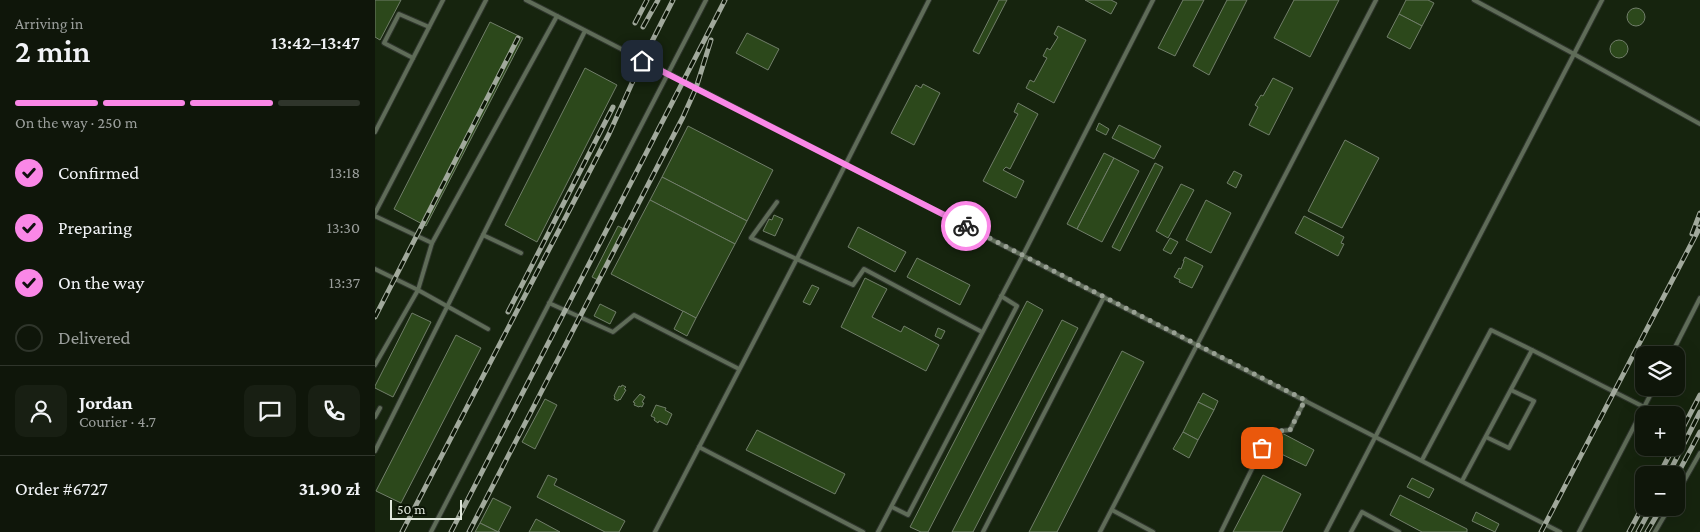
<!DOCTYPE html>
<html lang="en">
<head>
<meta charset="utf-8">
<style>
  body { margin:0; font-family:"Crimson Pro",serif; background:#181f13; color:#f1f3f6; height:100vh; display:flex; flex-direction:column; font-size:19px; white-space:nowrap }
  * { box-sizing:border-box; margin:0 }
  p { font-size:16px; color:#9b9f9c }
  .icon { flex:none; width:28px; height:28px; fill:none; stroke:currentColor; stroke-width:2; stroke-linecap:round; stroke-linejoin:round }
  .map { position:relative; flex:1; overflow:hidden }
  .sheet { display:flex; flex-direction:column; background:#0f160a; width:375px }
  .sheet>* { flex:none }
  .buttons { position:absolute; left:1260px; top:346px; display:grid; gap:10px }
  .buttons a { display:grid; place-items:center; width:50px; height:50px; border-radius:10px; background:#0f160a; box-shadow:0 5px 20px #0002,0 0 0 1px #2f352b; font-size:25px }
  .scale { position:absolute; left:15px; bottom:12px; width:72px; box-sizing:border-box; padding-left:5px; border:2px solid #e0e7dc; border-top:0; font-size:14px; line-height:18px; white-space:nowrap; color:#e0e7dc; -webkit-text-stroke:4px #0b1505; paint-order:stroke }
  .pin { position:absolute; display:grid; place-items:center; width:42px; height:42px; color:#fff; margin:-21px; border-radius:10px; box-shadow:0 2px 8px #0006 }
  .courier { position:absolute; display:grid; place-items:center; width:50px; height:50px; margin:-25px; border:4px solid #fa87e7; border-radius:50%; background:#fff; color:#222; box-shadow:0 1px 6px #0007 }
  .summary em { font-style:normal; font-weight:600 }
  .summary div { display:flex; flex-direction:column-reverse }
  .summary { display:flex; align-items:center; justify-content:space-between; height:85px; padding:0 15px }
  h1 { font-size:32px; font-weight:600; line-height:38px }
  .bar { display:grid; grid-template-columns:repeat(4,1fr); gap:8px 5px; align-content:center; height:60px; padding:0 15px }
  .bar i { height:6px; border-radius:4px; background:#2f352b }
  .bar .on { background:#fa87e7 }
  .bar p { grid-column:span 4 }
  .line { display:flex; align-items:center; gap:12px; padding:0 15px; border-top:1px solid #2f352b }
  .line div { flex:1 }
  .round { display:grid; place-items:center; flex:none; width:52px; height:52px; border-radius:10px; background:#181f13 }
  ol { padding:0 15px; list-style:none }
  li { display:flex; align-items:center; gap:15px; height:55px }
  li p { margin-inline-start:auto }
  li .icon { padding:5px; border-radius:50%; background:#fa87e7; color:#111; stroke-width:4 }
  li:last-child { color:#9b9f9c }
  li i { width:28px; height:28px; border:2px solid #2f352b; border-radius:50% }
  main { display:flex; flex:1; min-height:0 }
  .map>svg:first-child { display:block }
</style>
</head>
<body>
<main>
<section class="sheet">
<div class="summary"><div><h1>2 min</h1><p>Arriving in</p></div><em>13:42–13:47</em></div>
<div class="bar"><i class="on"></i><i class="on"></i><i class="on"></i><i></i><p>On the way · 250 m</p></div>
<ol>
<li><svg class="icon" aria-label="check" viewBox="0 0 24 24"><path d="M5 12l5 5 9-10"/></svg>Confirmed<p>13:18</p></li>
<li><svg class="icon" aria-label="check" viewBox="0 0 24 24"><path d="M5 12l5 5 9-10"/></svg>Preparing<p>13:30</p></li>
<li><svg class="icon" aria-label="check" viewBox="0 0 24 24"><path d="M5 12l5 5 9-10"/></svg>On the way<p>13:37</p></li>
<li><i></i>Delivered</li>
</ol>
<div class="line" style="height:90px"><a class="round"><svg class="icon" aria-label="person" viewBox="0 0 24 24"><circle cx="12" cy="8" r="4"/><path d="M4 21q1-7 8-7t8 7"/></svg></a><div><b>Jordan</b><p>Courier · 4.7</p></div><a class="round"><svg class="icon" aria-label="chat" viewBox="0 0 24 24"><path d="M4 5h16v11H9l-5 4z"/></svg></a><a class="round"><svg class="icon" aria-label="phone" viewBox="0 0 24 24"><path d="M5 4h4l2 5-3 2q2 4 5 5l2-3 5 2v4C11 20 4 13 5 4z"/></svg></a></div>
<div class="line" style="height:65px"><div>Order #6727</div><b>31.90 zł</b></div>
</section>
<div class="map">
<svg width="1325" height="532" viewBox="0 0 1325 532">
  <rect width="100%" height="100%" fill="#141e0e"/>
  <!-- built -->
  <path fill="#16240e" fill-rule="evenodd" d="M0 0H1325V532H0ZM1269 355H1301V388H1269ZM1269 415H1301V448H1269ZM1269 475H1301V508H1269Z"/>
  <!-- building -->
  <g fill="#2c481b" stroke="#717e6a">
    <polygon points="0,0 26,0 5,40 0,37"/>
    <polygon points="624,0 632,0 604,54 598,51"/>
    <polygon points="710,0 736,0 742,3 736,14"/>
    <polygon points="808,0 829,0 800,56 783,48"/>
    <polygon points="852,0 872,0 834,75 818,66"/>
    <polygon points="919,0 964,0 935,57 899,38"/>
    <polygon points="1031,0 1053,0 1059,3 1047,26 1024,14"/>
    <circle cx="1261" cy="17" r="9"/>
    <polygon points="1024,14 1047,26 1035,49 1012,37"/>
    <polygon points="115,22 148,38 51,226 19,209"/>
    <polygon points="683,26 711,40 679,103 651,88 655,80 659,82 672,58 668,56 672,48 675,50 683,37 679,34"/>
    <polygon points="372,33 404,49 393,70 361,53"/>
    <circle cx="1244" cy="49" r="9"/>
    <polygon points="210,68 242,85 162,242 130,225"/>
    <polygon points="898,78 918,88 894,135 874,125 883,107 880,105 886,95 888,96"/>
    <polygon points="548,84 565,93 539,145 516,133 541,85 546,88"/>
    <polygon points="643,103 663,114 635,169 631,167 628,170 649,181 641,198 608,181 643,114 639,112"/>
    <polygon points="724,123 734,129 731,135 721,130"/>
    <polygon points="744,125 786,146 779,159 737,138"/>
    <polygon points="313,126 398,170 372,221 287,177"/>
    <polygon points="970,140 1004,158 967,228 933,211"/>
    <polygon points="729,153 739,158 702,229 692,224"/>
    <polygon points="739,158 764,171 727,242 702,229"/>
    <polygon points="780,163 788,167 745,251 737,247"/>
    <polygon points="859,171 867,175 861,188 852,183"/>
    <polygon points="287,177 372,221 360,244 275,200"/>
    <polygon points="806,184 819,190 793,238 781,231"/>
    <polygon points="275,200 360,244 321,318 236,274"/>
    <polygon points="831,200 856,213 836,253 811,240"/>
    <polygon points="399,215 408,219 400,236 388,231 394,219 397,220"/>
    <polygon points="929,216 969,237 966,243 969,244 963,256 920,233"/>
    <polygon points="243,226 251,230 225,281 217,277"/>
    <polygon points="483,227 531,252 520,272 473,247"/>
    <polygon points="795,238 803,242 796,254 788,250"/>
    <polygon points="810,257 828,266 817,288 804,282 805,280 799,277 804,268 806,269 809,261 808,261"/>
    <polygon points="542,258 595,285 585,305 532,277"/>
    <polygon points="490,278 512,289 497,317 526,332 529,326 564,345 551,371 466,327"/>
    <polygon points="437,285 444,288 435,305 428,302"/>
    <polygon points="652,301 668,310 553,532 546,532 535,527"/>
    <polygon points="225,304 241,312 235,324 219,316"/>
    <polygon points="308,311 321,318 312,336 299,329"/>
    <polygon points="37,313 56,322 18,397 0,388 0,386"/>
    <polygon points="687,320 703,328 598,532 577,532"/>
    <polygon points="563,328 570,331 566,339 560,336"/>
    <polygon points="81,335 106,348 26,503 1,491"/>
    <polygon points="747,351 769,362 682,532 654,532"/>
    <polygon points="247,385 251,387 249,389 251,390 245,400 244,399 243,401 239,399 240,397 239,396 244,386 246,387"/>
    <polygon points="828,393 843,401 839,410 823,402"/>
    <polygon points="265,394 270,397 267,402 269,403 267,407 265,406 264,407 259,405 260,403 258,402"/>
    <polygon points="170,399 182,405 160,449 147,442"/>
    <polygon points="823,402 839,410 823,440 808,432"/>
    <polygon points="281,405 291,408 290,410 297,414 292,425 284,421 283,423 279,420 280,418 276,416"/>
    <polygon points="382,430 470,474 460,494 371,450"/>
    <polygon points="808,432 823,440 814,458 798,449"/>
    <polygon points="905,432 939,450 931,466 896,449"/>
    <polygon points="173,475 182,479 179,485 250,521 244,532 230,532 162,497"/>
    <polygon points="888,475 926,494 907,532 858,532"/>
    <polygon points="1037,478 1059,489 1054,498 1032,487"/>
    <polygon points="1025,495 1092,529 1092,532 1047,532 1015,515"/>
    <polygon points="118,498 136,507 123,532 105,523"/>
    <polygon points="1101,512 1124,524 1120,532 1097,521"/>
    <polygon points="161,519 185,532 154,532"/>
    <polygon points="105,523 123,532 125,532 100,532"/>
  </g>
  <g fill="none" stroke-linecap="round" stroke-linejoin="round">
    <!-- lane casing -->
    <g stroke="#2e352c" stroke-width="6">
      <g id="lane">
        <polyline points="151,0 1185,532"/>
        <polyline points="1099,0 1199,54 1325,124"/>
        <polyline points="38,58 9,43 24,14 54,27"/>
        <polyline points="0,132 68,0"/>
        <polyline points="402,202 376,238 478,285 489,269 607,332"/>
        <polyline points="0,213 111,0"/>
        <polyline points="0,216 57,243 182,16"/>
        <polyline points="108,235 146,253"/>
        <polyline points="57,243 43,290 113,329"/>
        <polyline points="0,269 43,290 0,365"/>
        <polyline points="174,303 238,332 259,315 364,369"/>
        <polyline points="1296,355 1325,298"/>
        <polyline points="0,417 5,408"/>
        <polyline points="1111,437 1134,448 1159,401 1136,390"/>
        <polyline points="324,447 488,532"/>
        <polyline points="0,451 210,31"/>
        <polyline points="1047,460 1116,330 1157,350"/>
        <polyline points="1087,481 1157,350 1269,407"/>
        <polyline points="1301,495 1325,453"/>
        <polyline points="517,507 533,515 642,306 626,296"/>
        <polyline points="737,510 778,532"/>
        <polyline points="56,532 331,0"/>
        <polyline points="280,532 455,195 554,0"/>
        <polyline points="503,532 648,255 778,0"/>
        <polyline points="608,532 729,297"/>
        <polyline points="725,532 1001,0"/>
        <polyline points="846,532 895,432 915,430 930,400"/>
        <polyline points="951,532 1227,0"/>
        <polyline points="976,532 987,512 1024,532"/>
        <polyline points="1204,532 1279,388"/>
        <polyline points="1280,532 1294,508"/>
      </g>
    </g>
    <!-- lane -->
    <use href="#lane" stroke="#5f6c58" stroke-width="4"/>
    <!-- rail casing -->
    <g stroke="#a1a99c" stroke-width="5">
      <g id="rail">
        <polyline points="260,23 272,0"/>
        <polyline points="268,27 283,0"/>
        <polyline points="1317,234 1325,213"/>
        <polyline points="133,312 238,107"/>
        <polyline points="0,317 143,38"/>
        <polyline points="1301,441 1325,395"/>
        <polyline points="1284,475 1298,448"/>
        <polyline points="1293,475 1325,412"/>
        <polyline points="1301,477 1325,432"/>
        <polyline points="27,532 234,134 267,61 298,0"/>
        <polyline points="76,532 350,0"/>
        <polyline points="94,532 308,117 321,88 336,40"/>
        <polyline points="1166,532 1325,227"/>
        <polyline points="1254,532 1269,504"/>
        <polyline points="1263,532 1276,508"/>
        <polyline points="1272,532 1286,508"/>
      </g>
    </g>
    <!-- rail -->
    <use href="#rail" stroke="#0b1505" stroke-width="3" stroke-dasharray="9" stroke-linecap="butt"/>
  </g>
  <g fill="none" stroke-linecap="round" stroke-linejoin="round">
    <!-- done -->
    <polyline stroke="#99a194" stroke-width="5" stroke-dasharray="0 9" points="591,226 930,400 915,430 895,432 887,448"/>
    <!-- route -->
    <polyline stroke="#fa87e7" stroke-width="6" points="267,61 591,226"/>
  </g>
</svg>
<div class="buttons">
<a><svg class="icon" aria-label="layers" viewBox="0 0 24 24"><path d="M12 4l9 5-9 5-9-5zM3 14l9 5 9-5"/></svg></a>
<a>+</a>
<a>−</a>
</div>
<div class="scale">50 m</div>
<div class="pin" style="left:887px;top:448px;background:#ea580c"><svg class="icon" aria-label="bag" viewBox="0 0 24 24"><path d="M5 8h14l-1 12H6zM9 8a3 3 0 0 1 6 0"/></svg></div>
<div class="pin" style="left:267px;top:61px;background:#1f2937"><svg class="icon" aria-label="home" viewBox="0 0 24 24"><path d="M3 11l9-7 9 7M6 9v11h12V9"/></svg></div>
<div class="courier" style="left:591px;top:226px"><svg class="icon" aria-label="bike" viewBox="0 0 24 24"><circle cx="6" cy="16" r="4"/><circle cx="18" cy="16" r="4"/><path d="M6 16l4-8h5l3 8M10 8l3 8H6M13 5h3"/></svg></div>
</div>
</main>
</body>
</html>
